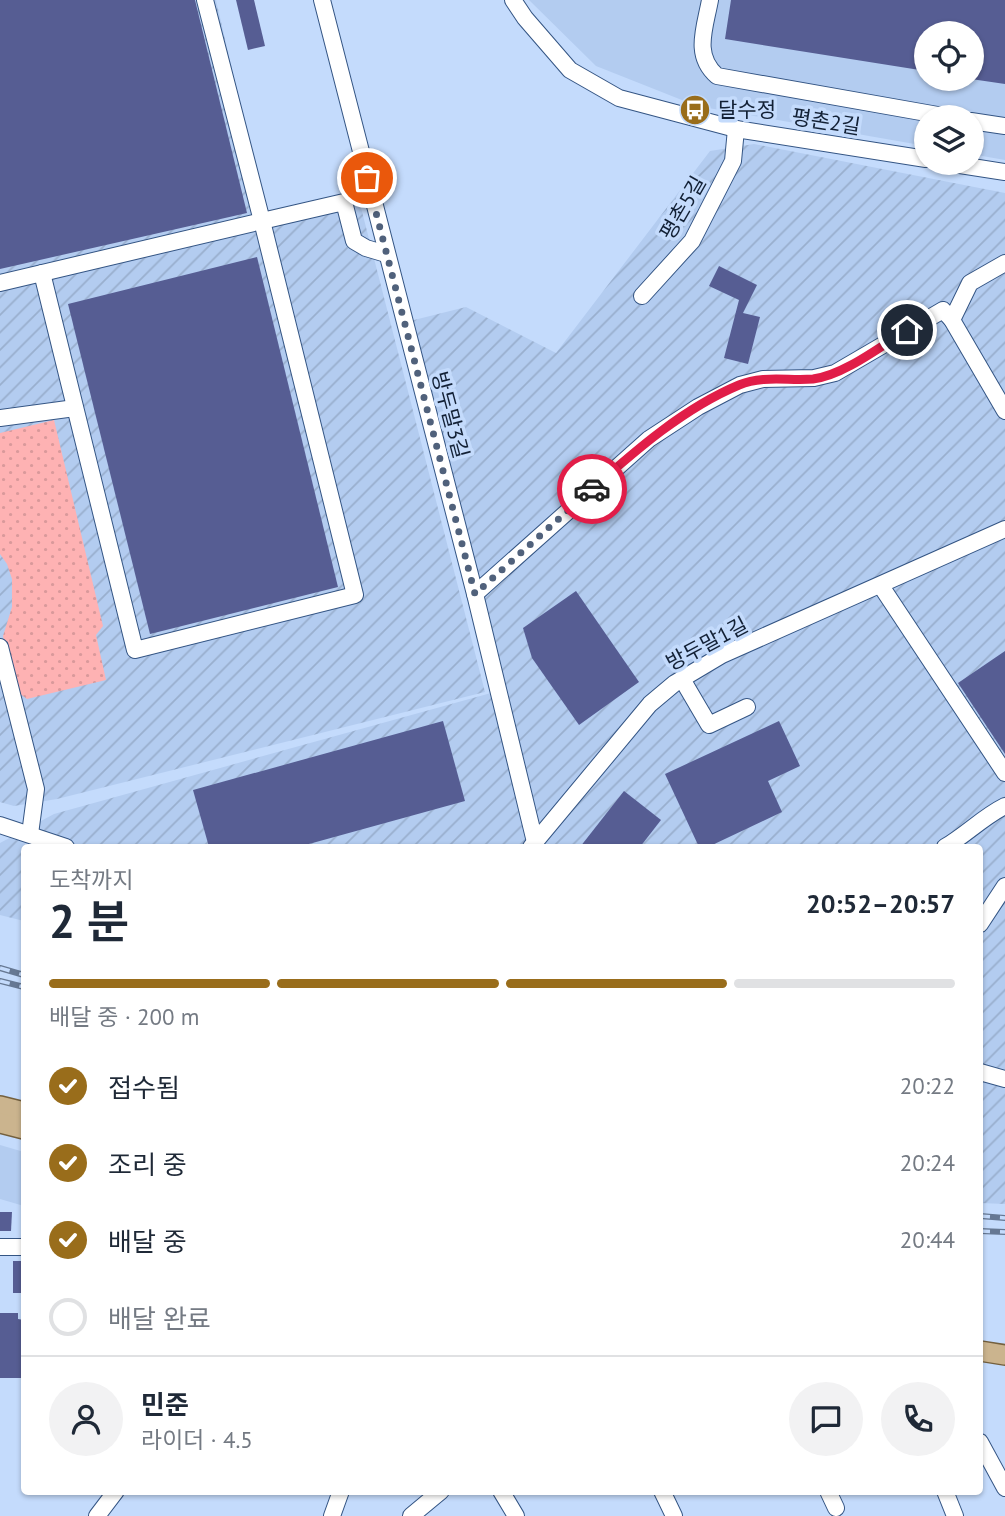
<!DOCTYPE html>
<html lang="ko">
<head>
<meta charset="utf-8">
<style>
  body { margin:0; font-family:"PT Sans","Noto Sans KR",sans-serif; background:#f2f2f3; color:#1f2937; height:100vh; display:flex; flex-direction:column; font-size:26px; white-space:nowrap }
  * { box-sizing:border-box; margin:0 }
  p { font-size:23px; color:#747a83 }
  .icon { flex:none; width:38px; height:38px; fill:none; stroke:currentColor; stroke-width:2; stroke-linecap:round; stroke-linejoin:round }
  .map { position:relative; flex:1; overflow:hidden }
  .details { position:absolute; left:21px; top:844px; width:962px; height:651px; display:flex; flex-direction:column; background:#fff; border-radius:7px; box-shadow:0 2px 5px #0004 }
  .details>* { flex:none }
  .buttons { position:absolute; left:914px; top:21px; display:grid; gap:14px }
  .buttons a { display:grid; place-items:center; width:70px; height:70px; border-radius:50%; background:#fff; box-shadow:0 2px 5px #0004; font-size:35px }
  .pin { position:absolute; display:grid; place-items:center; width:60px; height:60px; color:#fff; margin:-30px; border:4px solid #fff; border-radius:50%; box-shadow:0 2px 7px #0007 }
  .courier { position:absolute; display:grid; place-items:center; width:70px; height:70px; margin:-35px; border:5px solid #e11d48; border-radius:50%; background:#fff; color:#222; box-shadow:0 2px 9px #0007 }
  .summary em { font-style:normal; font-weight:600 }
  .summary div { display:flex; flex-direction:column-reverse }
  .summary { display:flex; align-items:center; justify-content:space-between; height:119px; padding:0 28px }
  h1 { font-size:46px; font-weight:600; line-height:52px }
  .bar { display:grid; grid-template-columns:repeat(4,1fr); gap:10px 7px; align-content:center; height:84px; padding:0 28px }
  .bar i { height:9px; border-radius:5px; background:#e0e1e3 }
  .bar .selected { background:#996d1b }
  .bar p { grid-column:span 4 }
  .line { display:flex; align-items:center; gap:18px; padding:0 28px; border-top:2px solid #e0e1e3 }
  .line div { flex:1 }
  .round { display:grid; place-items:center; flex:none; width:74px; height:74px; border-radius:37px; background:#f2f2f3 }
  ol { padding:0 28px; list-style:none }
  li { display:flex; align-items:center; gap:21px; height:77px }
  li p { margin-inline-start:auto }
  li .icon { padding:7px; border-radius:50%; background:#996d1b; color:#fff; stroke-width:4 }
  li:last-child { color:#747a83 }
  li i { width:38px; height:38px; border:4px solid #e0e1e3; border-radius:50% }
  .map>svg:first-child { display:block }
</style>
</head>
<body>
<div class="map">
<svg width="1005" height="1516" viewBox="0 0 1005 1516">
  <defs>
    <pattern id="industrial-furrows" width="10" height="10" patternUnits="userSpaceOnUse" patternTransform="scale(1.75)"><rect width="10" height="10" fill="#b3ccf0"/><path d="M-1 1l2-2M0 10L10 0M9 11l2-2" fill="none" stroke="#99afce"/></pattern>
    <pattern id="grass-dots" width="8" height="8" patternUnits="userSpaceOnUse" patternTransform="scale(1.75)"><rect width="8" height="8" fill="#feb2b3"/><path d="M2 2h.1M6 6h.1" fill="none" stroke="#d9999b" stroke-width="1.8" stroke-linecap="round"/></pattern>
  </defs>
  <rect width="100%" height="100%" fill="#c4dbfc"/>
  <!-- built -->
  <g fill="#b3ccf0" fill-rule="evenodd">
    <path d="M529 0H1005V160L971 154V117H926V146L697 106 596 66ZM926 33H971V79H926Z"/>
    <polygon points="0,1145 24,1152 24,1206 0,1199"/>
  </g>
  <!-- industrial -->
  <g fill="url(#industrial-furrows)">
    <polygon points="0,0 216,0 265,212 357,192 485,692 57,799 14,806 0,802"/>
    <polygon points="754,144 1005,193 1005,1204 980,1203 980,847 24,847 24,921 0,915 0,843 54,814 491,693 398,324 466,307 556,353 710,151"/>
  </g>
  <!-- grass -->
  <polygon fill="url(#grass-dots)" points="54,420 103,626 96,635 106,680 27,699 15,690 3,636 12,607 12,579 7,564 0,554 0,433"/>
  <!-- building -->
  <g fill="#565d93">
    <polygon points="0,0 195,0 247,213 0,269"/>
    <polygon points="236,0 254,0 265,46 248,50"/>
    <polygon points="731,0 1005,0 1005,84 971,79 971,33 926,33 926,71 725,39"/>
    <polygon points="257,257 338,587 150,634 68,304"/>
    <polygon points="719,266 757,285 743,313 760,317 748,364 724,358 739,300 709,286"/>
    <polygon points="576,591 639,682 579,725 532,658 523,628"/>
    <polygon points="1005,651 1005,754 958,683"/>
    <polygon points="443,721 465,801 298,847 209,847 193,790"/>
    <polygon points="779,721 800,766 768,781 782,812 708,847 699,847 665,774"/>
    <polygon points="624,791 661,820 640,847 580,847"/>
    <polygon points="0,1212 12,1212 11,1231 0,1231"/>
    <rect x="13" y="1261" width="11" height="32"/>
    <polygon points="0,1313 18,1313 18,1319 24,1320 24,1378 0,1378"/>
  </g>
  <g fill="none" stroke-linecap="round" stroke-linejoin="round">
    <!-- minor casing -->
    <g stroke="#345584" stroke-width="18">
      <g id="minor">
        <polyline points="322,0 475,594 535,842"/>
        <polyline points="513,0 525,18 570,70 619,98 736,129 926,159"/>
        <path d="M710 0C705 28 693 55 717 76L949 117"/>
        <polyline points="971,121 1005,126"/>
        <polyline points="947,163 1005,172"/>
        <polyline points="42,273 135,650 355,595 262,221 344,202 354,241 366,248 386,254"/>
        <polyline points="0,283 262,221 205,0"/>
        <polyline points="642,296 692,241 733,161 736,129"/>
        <polyline points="952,320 970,283 1005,263"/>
        <polyline points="0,418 75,408"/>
        <polyline points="881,586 1005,773"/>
        <polyline points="475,594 649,439 698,407 740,385 763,379 814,378 835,373 943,310 952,320 1005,411"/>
        <polyline points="0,647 36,789 30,834"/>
        <polyline points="682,679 709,725 747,707"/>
        <polyline points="0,825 66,847"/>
        <polyline points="531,847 650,704 675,683 722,655 1005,529"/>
        <path d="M945 847C967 834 983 817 1005 806"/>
        <polyline points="980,924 1005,886"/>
        <polyline points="980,1072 1005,1079"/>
        <polyline points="0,1247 24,1247"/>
        <polyline points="980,1442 1005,1488"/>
        <polyline points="501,1491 516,1516"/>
        <polyline points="662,1491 674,1516"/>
        <polyline points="828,1491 836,1508"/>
        <polyline points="945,1491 955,1516"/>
        <polyline points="97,1516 116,1491"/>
        <polyline points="332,1516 341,1491"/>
        <polyline points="411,1516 441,1491"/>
      </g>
    </g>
    <!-- major casing -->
    <g stroke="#74603e" stroke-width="22">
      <g id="major">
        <polyline points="0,1106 24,1112"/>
        <polyline points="0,1123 24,1129"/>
        <polyline points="980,1351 1005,1355"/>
      </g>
    </g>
    <!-- minor -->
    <use href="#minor" stroke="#fff" stroke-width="16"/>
    <!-- major -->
    <use href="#major" stroke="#cbb48e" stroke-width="19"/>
    <!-- rail casing -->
    <g stroke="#667893" stroke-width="6">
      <g id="rail">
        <polyline points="0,968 24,975"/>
        <polyline points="0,981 24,987"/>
        <polyline points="980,1216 1005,1218"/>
        <polyline points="980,1231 1005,1232"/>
      </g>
    </g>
    <!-- rail -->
    <use href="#rail" stroke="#c4dbfc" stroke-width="3.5" stroke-dasharray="10" stroke-linecap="butt"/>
  </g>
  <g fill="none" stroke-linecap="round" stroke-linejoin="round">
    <!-- done -->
    <polyline stroke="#50617b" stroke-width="7" stroke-dasharray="0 12.6" points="367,178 475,594 592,489"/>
    <!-- route -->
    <path stroke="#e11d48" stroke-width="9" d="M592 489C636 450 684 408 739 385 763 375 788 381 813 379 844 375 881 346 907 330"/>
  </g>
  <!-- icons -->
  <defs>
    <g id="bus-disc" transform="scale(1.575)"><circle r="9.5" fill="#996d1b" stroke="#c4dbfc"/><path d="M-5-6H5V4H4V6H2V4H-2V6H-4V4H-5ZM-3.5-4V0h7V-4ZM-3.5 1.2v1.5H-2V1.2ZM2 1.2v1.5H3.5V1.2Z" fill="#fff"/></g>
  </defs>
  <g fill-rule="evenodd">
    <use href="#bus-disc" x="695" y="110"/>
  </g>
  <g text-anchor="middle" stroke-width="7" stroke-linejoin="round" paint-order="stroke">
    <!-- poi labels -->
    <g font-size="21" fill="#122035" stroke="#c4dbfc" text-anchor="start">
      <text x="718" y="117">달수정</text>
    </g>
    <!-- street labels -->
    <g font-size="21" fill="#122035" stroke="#c4dbfc">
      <text transform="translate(826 122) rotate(9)" y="7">평촌2길</text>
      <text transform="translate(683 208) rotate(-60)" y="7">평촌5길</text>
      <text transform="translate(450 415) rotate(75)" y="7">방두말3길</text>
      <text transform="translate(707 644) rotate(-28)" y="7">방두말1길</text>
    </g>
  </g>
</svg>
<div class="buttons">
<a><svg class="icon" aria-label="locate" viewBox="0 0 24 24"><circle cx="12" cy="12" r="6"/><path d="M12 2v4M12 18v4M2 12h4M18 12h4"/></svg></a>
<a><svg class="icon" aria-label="layers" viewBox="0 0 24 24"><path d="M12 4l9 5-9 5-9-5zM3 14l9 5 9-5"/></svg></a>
</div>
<div class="pin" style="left:367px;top:178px;background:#ea580c"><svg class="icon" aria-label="bag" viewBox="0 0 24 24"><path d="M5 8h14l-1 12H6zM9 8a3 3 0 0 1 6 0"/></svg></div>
<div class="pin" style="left:907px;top:330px;background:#1f2937"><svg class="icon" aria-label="home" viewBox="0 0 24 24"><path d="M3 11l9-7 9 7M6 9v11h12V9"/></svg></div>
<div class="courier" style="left:592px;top:489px"><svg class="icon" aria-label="car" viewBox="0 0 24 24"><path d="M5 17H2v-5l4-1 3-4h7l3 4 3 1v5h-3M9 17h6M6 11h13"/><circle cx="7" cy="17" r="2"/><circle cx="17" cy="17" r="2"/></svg></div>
<section class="details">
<div class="summary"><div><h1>2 분</h1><p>도착까지</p></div><em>20:52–20:57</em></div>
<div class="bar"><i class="selected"></i><i class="selected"></i><i class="selected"></i><i></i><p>배달 중 · 200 m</p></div>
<ol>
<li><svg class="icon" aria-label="check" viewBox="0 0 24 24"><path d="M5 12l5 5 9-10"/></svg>접수됨<p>20:22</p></li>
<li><svg class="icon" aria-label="check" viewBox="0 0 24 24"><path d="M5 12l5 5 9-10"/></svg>조리 중<p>20:24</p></li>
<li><svg class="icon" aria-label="check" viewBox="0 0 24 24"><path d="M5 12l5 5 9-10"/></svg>배달 중<p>20:44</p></li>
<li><i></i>배달 완료</li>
</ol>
<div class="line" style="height:126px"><a class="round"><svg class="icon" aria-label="person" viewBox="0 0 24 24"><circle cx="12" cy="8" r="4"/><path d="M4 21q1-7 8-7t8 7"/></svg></a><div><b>민준</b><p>라이더 · 4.5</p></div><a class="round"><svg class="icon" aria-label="chat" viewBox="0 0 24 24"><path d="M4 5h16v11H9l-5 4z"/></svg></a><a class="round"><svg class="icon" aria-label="phone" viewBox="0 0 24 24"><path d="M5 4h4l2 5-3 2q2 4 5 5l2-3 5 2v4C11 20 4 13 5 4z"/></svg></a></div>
</section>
</div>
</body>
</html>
